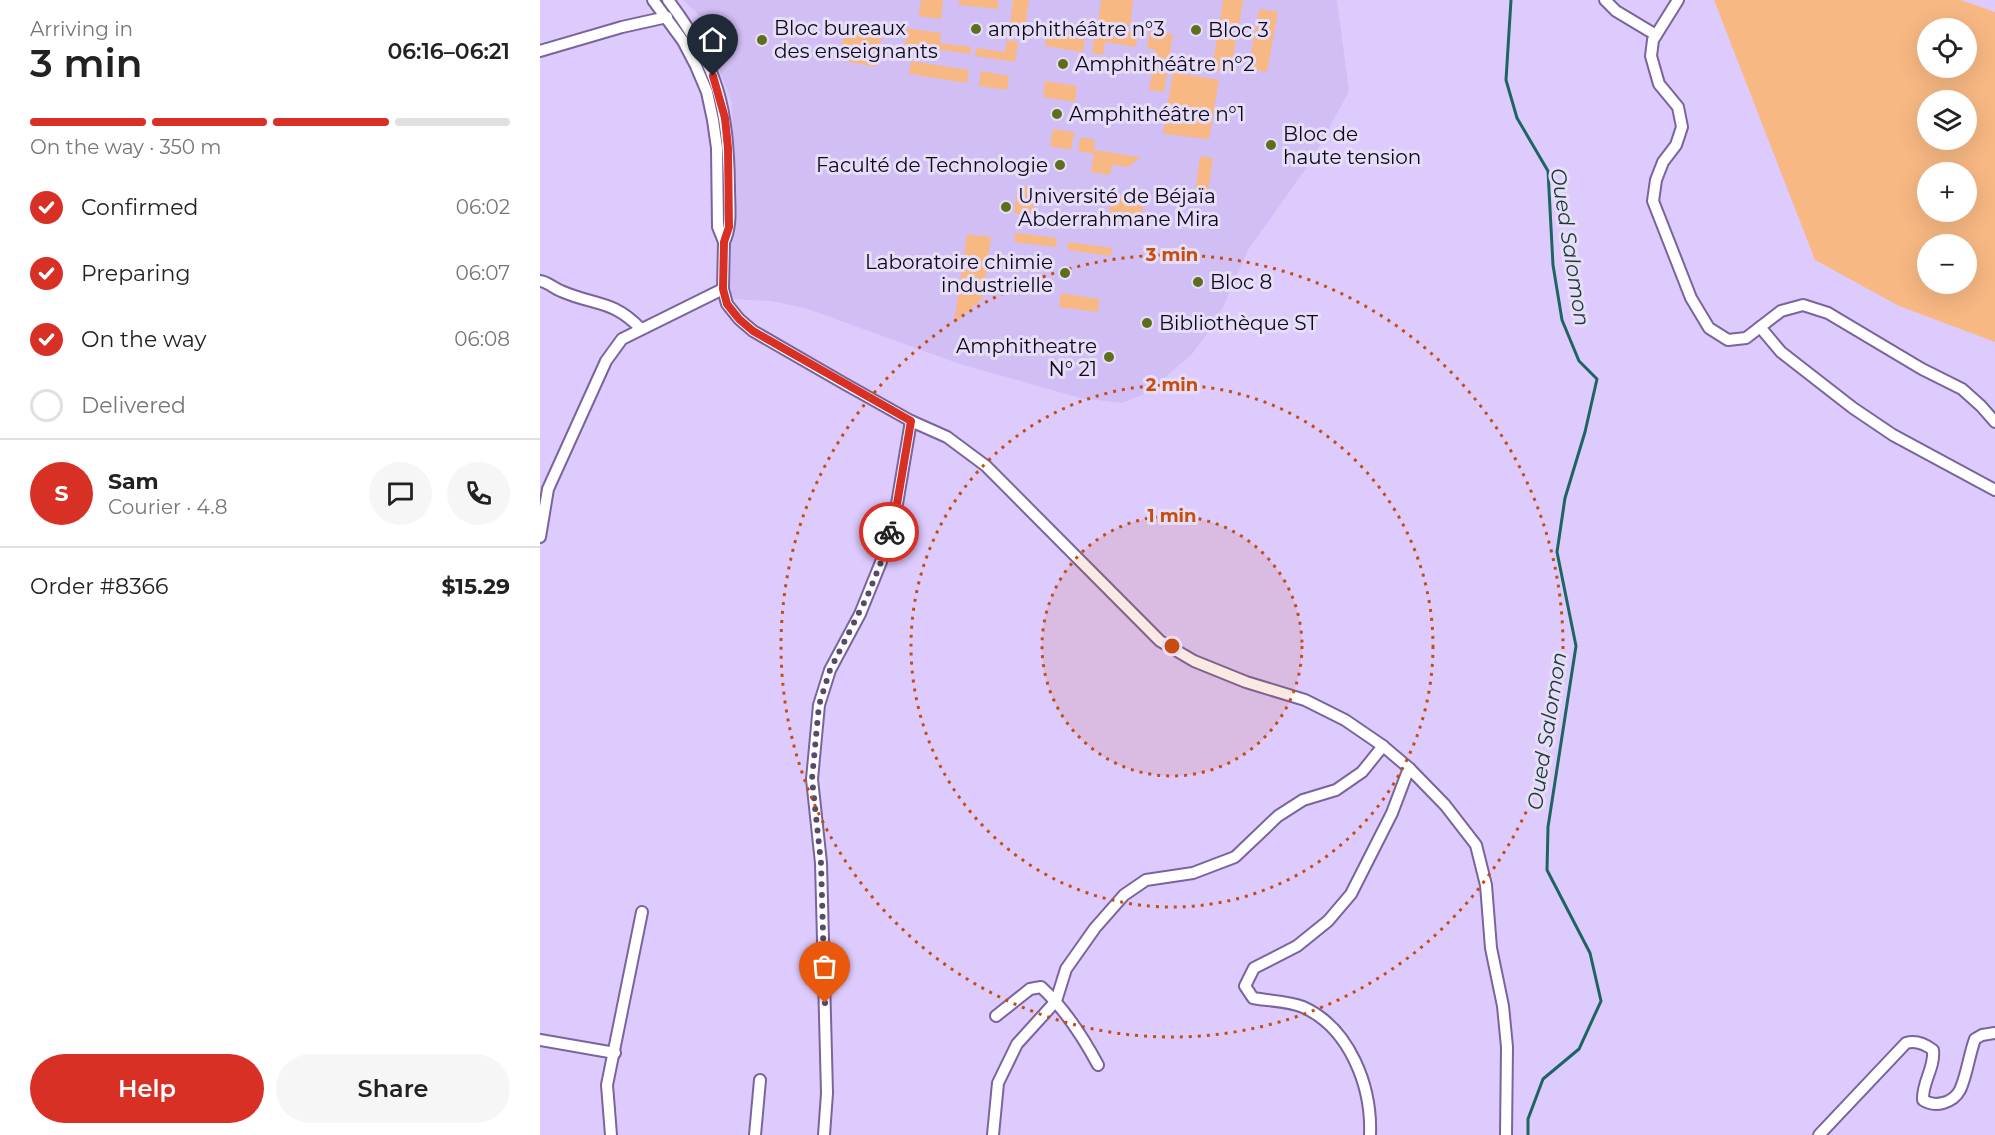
<!DOCTYPE html>
<html lang="en">
<head>
<meta charset="utf-8">
<style>
  body { margin:0; font-family:Montserrat,sans-serif; background:#f6f6f6; color:#222; height:100vh; display:flex; flex-direction:column; font-size:22px; white-space:nowrap }
  * { box-sizing:border-box; margin:0 }
  p { font-size:20px; color:#767676 }
  .icon { flex:none; width:33px; height:33px; fill:none; stroke:currentColor; stroke-width:2; stroke-linecap:round; stroke-linejoin:round }
  .map { position:relative; flex:1; overflow:hidden }
  .drawer { display:flex; flex-direction:column; background:#fff; width:540px }
  .drawer>* { flex:none }
  .fabs { position:absolute; left:1377px; top:18px; display:grid; gap:12px }
  .fabs a { display:grid; place-items:center; width:60px; height:60px; border-radius:50%; background:#fff; box-shadow:0 6px 24px #0002; font-size:30px }
  .pin { position:absolute; display:grid; place-items:center; width:51px; height:51px; color:#fff; margin:-62px -26px; border-radius:50% 50% 50% 0; rotate:-45deg; box-shadow:0 0 6px #0007 }
  .pin .icon { rotate:45deg }
  .courier { position:absolute; display:grid; place-items:center; width:60px; height:60px; margin:-30px; border:4px solid #d93025; border-radius:50%; background:#fff; color:#222; box-shadow:0 2px 8px #0007 }
  .head em { font-style:normal; font-weight:600 }
  .head div { display:flex; flex-direction:column-reverse }
  .head { display:flex; align-items:center; justify-content:space-between; height:102px; padding:0 30px }
  h1 { font-size:39px; font-weight:600; line-height:45px }
  .bar { display:grid; grid-template-columns:repeat(4,1fr); gap:9px 6px; align-content:center; height:72px; padding:0 30px }
  .bar i { height:8px; border-radius:4px; background:#e0e0e0 }
  .bar .current { background:#d93025 }
  .bar p { grid-column:span 4 }
  .line { display:flex; align-items:center; gap:15px; padding:0 30px; border-top:2px solid #e0e0e0 }
  .line div { flex:1 }
  .round { display:grid; place-items:center; flex:none; width:63px; height:63px; border-radius:32px; background:#f6f6f6 }
  ol { padding:0 30px; list-style:none }
  li { display:flex; align-items:center; gap:18px; height:66px }
  li p { margin-inline-start:auto }
  li .icon { padding:6px; border-radius:50%; background:#d93025; color:#fff; stroke-width:4 }
  li:last-child { color:#767676 }
  li i { width:33px; height:33px; border:3px solid #e0e0e0; border-radius:50% }
  .action { display:flex; gap:12px; margin-top:auto; padding:12px 30px }
  .action a { flex:1; height:69px; border-radius:36px; background:#d93025; color:#fff; font-size:24px; font-weight:600; line-height:69px; text-align:center }
  .action a+a { background:#f6f6f6; color:#222 }
  main { display:flex; flex:1; min-height:0 }
  .map>svg:first-child { display:block }
</style>
</head>
<body>
<main>
<section class="drawer">
<div class="head"><div><h1>3 min</h1><p>Arriving in</p></div><em>06:16–06:21</em></div>
<div class="bar"><i class="current"></i><i class="current"></i><i class="current"></i><i></i><p>On the way · 350 m</p></div>
<ol>
<li><svg class="icon" aria-label="check" viewBox="0 0 24 24"><path d="M5 12l5 5 9-10"/></svg>Confirmed<p>06:02</p></li>
<li><svg class="icon" aria-label="check" viewBox="0 0 24 24"><path d="M5 12l5 5 9-10"/></svg>Preparing<p>06:07</p></li>
<li><svg class="icon" aria-label="check" viewBox="0 0 24 24"><path d="M5 12l5 5 9-10"/></svg>On the way<p>06:08</p></li>
<li><i></i>Delivered</li>
</ol>
<div class="line" style="height:108px"><b class="round" style="background:#d93025;color:#fff">S</b><div><b>Sam</b><p>Courier · 4.8</p></div><a class="round"><svg class="icon" aria-label="chat" viewBox="0 0 24 24"><path d="M4 5h16v11H9l-5 4z"/></svg></a><a class="round"><svg class="icon" aria-label="phone" viewBox="0 0 24 24"><path d="M5 4h4l2 5-3 2q2 4 5 5l2-3 5 2v4C11 20 4 13 5 4z"/></svg></a></div>
<div class="line" style="height:78px"><div>Order #8366</div><b>$15.29</b></div>
<div class="action"><a>Help</a><a>Share</a></div>
</section>
<div class="map">
<svg width="1455" height="1135" viewBox="0 0 1455 1135">
  <rect width="100%" height="100%" fill="#ddcbfe"/>
  <!-- built -->
  <polygon fill="#d1bef5" points="143,0 797,0 809,91 772,160 708,250 684,305 670,330 652,354 607,393 582,403 540,398 420,364 265,308 231,301 190,299 193,164 192,103 159,15"/>
  <!-- green -->
  <g fill="#f7b883" fill-rule="evenodd">
    <polygon points="381,0 403,0 401,19 379,16"/>
    <polygon points="419,0 458,0 458,9 419,5"/>
    <polygon points="473,0 489,0 485,28 470,26"/>
    <polygon points="561,0 593,0 590,26 558,23"/>
    <polygon points="683,0 703,0 699,25 680,22"/>
    <path d="M1174 0H1421L1455 12V342L1359 306 1275 260ZM1388 28H1426V68H1388ZM1388 100H1426V140H1388ZM1388 172H1426V212H1388ZM1388 244H1426V284H1388Z"/>
    <polygon points="719,9 738,12 727,72 708,69"/>
    <polygon points="509,23 546,28 543,52 505,46"/>
    <polygon points="556,25 598,32 596,47 565,42 563,55 552,53"/>
    <polygon points="305,28 342,35 336,67 299,60"/>
    <polygon points="367,28 401,33 400,43 431,47 430,54 365,45"/>
    <polygon points="610,30 633,34 624,92 609,90 616,50 607,48"/>
    <polygon points="678,30 697,33 691,73 672,70"/>
    <polygon points="467,40 478,42 475,62 435,56 436,48 465,52"/>
    <polygon points="371,61 429,70 427,83 369,74"/>
    <polygon points="441,71 469,76 467,90 439,86"/>
    <polygon points="633,72 679,80 669,139 623,134"/>
    <polygon points="505,81 537,86 535,102 503,97"/>
    <polygon points="513,129 534,132 531,150 510,146"/>
    <polygon points="540,137 555,140 554,150 600,157 589,167 572,165 570,175 551,172 554,154 538,151"/>
    <polygon points="660,156 673,158 667,201 654,199"/>
    <polygon points="478,185 496,188 493,210 487,215 474,213"/>
    <polygon points="572,195 604,201 600,226 568,221"/>
    <polygon points="475,233 517,238 516,247 474,242"/>
    <polygon points="427,234 451,237 442,299 414,323"/>
    <polygon points="528,242 572,248 571,256 528,250"/>
    <polygon points="521,293 559,299 558,312 519,307"/>
  </g>
  <g fill="none" stroke-linecap="round" stroke-linejoin="round">
    <!-- stream -->
    <polyline stroke="#1e6460" stroke-width="3" points="971,0 966,80 977,118 1008,171 1013,265 1022,320 1039,361 1057,379 1045,432 1025,498 1017,552 1036,646 1008,827 1007,870 1050,953 1061,1001 1039,1049 1003,1079 988,1119 988,1135"/>
    <!-- minor casing -->
    <g stroke="#7a649d" stroke-width="14">
      <g id="minor">
        <polyline points="113,0 143,41 156,66 167,92 173,120 177,148 178,227 184,242 183,289 187,304 199,319 213,331 305,384 371,421 407,437 446,466 620,641 654,661 706,682 765,700 805,720 843,746 869,768 905,805 936,845 946,885 951,948 963,1006 967,1047 966,1135"/>
        <path d="M128 0C178 66 188 106 189 188 189 206 192 226 184 242"/>
        <polyline points="1065,0 1076,11 1116,35"/>
        <polyline points="1138,0 1113,40 1111,56 1119,84 1138,107 1142,127 1136,145 1123,162 1116,180 1113,201 1151,298 1169,328 1188,340 1206,338 1241,311 1263,305 1288,313 1382,369 1422,389 1441,406 1455,422"/>
        <polyline points="0,51 82,27 127,17"/>
        <path d="M0 281C8 282 13 288 21 291 55 306 72 299 101 329"/>
        <polyline points="1220,327 1241,352 1313,408 1353,435 1455,490"/>
        <polyline points="0,537 8,489 66,361 82,339 183,289"/>
        <path d="M456 1016 490 989 501 987C525 1009 543 1037 558 1065"/>
        <polyline points="0,1040 75,1053"/>
        <polyline points="71,1135 67,1085 102,912"/>
        <polyline points="215,1135 220,1080"/>
        <polyline points="284,1135 287,1093 281,863 272,779 279,705 290,670 320,614 341,562 357,504 371,421"/>
        <polyline points="453,1135 458,1083 477,1044 516,1001 526,969 555,928 584,895 606,880 653,873 695,857 738,816 763,800 796,790 822,772 843,746"/>
        <path d="M830 1135C832 1087 810 1028 763 1007 749 1001 729 1001 713 998L705 986 714 968 757 946 788 921 811 894 852 813 869 768"/>
        <path d="M1279 1135 1366 1043C1376 1040 1385 1044 1393 1050 1395 1068 1382 1082 1383 1100 1395 1108 1413 1103 1420 1090 1427 1075 1429 1055 1435 1039L1442 1035 1455 1033"/>
      </g>
    </g>
    <!-- minor -->
    <use href="#minor" stroke="#fff" stroke-width="10"/>
  </g>
  <g fill="none" stroke-linecap="round" stroke-linejoin="round">
    <!-- done -->
    <polyline stroke="#574b6a" stroke-width="6" stroke-dasharray="0 10.8" points="285,1003 281,863 272,779 279,705 290,670 327,597 341,562 349,532"/>
    <!-- route -->
    <polyline stroke="#d93025" stroke-width="8" points="173,76 185,118 188,148 189,227 184,242 183,289 187,304 199,319 213,331 371,421 357,504 349,532"/>
  </g>
  <!-- distance rings -->
  <circle cx="632" cy="646" r="130" fill="#c74d0e" fill-opacity=".12"/>
  <g fill="none" stroke="#c74d0e" stroke-width="3" stroke-dasharray="3 6">
    <circle cx="632" cy="646" r="130"/>
    <circle cx="632" cy="646" r="261"/>
    <circle cx="632" cy="646" r="391"/>
  </g>
  <!-- markers -->
  <g fill="#5d6f1c" stroke="#e6def7" stroke-width="2">
    <circle cx="436" cy="29" r="6"/>
    <circle cx="656" cy="30" r="6"/>
    <circle cx="222" cy="40" r="6"/>
    <circle cx="523" cy="64" r="6"/>
    <circle cx="517" cy="114" r="6"/>
    <circle cx="731" cy="145" r="6"/>
    <circle cx="520" cy="165" r="6"/>
    <circle cx="466" cy="207" r="6"/>
    <circle cx="525" cy="273" r="6"/>
    <circle cx="658" cy="282" r="6"/>
    <circle cx="607" cy="323" r="6"/>
    <circle cx="569" cy="357" r="6"/>
  </g>
  <g text-anchor="middle" stroke-width="6" stroke-linejoin="round" paint-order="stroke">
    <!-- poi labels -->
    <g font-size="20" fill="#0f061b" stroke="#e6def7" text-anchor="start">
      <text x="234" y="35">Bloc bureaux<tspan x="234" dy="23">des enseignants</tspan></text>
      <text x="448" y="36">amphithéâtre n°3</text>
      <text x="668" y="37">Bloc 3</text>
      <text x="535" y="71">Amphithéâtre n°2</text>
      <text x="529" y="121">Amphithéâtre n°1</text>
      <text x="743" y="141">Bloc de<tspan x="743" dy="23">haute tension</tspan></text>
      <text x="508" y="172" text-anchor="end">Faculté de Technologie</text>
      <text x="478" y="203">Université de Béjaïa<tspan x="478" dy="23">Abderrahmane Mira</tspan></text>
      <text x="513" y="269" text-anchor="end">Laboratoire chimie<tspan x="513" dy="23">industrielle</tspan></text>
      <text x="670" y="289">Bloc 8</text>
      <text x="619" y="330">Bibliothèque ST</text>
      <text x="557" y="353" text-anchor="end">Amphitheatre<tspan x="557" dy="23">N° 21</tspan></text>
    </g>
    <!-- water labels -->
    <g font-size="21" font-style="italic" fill="#1b3934" stroke="#e6def7">
      <text transform="translate(1030 247) rotate(81)" y="7">Oued Salomon</text>
      <text transform="translate(1007 731) rotate(-81)" y="7">Oued Salomon</text>
    </g>
  </g>
  <circle cx="632" cy="646" r="9" fill="#c74d0e" stroke="#e6def7" stroke-width="3"/>
  <g font-size="18" text-anchor="middle" font-weight="bold" fill="#c74d0e" stroke="#e6def7" stroke-width="6" stroke-linejoin="round" paint-order="stroke">
    <text x="632" y="261">3 min</text>
    <text x="632" y="391">2 min</text>
    <text x="632" y="522">1 min</text>
  </g>
</svg>
<div class="fabs">
<a><svg class="icon" aria-label="locate" viewBox="0 0 24 24"><circle cx="12" cy="12" r="6"/><path d="M12 2v4M12 18v4M2 12h4M18 12h4"/></svg></a>
<a><svg class="icon" aria-label="layers" viewBox="0 0 24 24"><path d="M12 4l9 5-9 5-9-5zM3 14l9 5 9-5"/></svg></a>
<a>+</a>
<a>−</a>
</div>
<div class="pin" style="left:285px;top:1003px;background:#ea580c"><svg class="icon" aria-label="bag" viewBox="0 0 24 24"><path d="M5 8h14l-1 12H6zM9 8a3 3 0 0 1 6 0"/></svg></div>
<div class="pin" style="left:173px;top:76px;background:#1f2937"><svg class="icon" aria-label="home" viewBox="0 0 24 24"><path d="M3 11l9-7 9 7M6 9v11h12V9"/></svg></div>
<div class="courier" style="left:349px;top:532px"><svg class="icon" aria-label="bike" viewBox="0 0 24 24"><circle cx="6" cy="16" r="4"/><circle cx="18" cy="16" r="4"/><path d="M6 16l4-8h5l3 8M10 8l3 8H6M13 5h3"/></svg></div>
</div>
</main>
</body>
</html>
